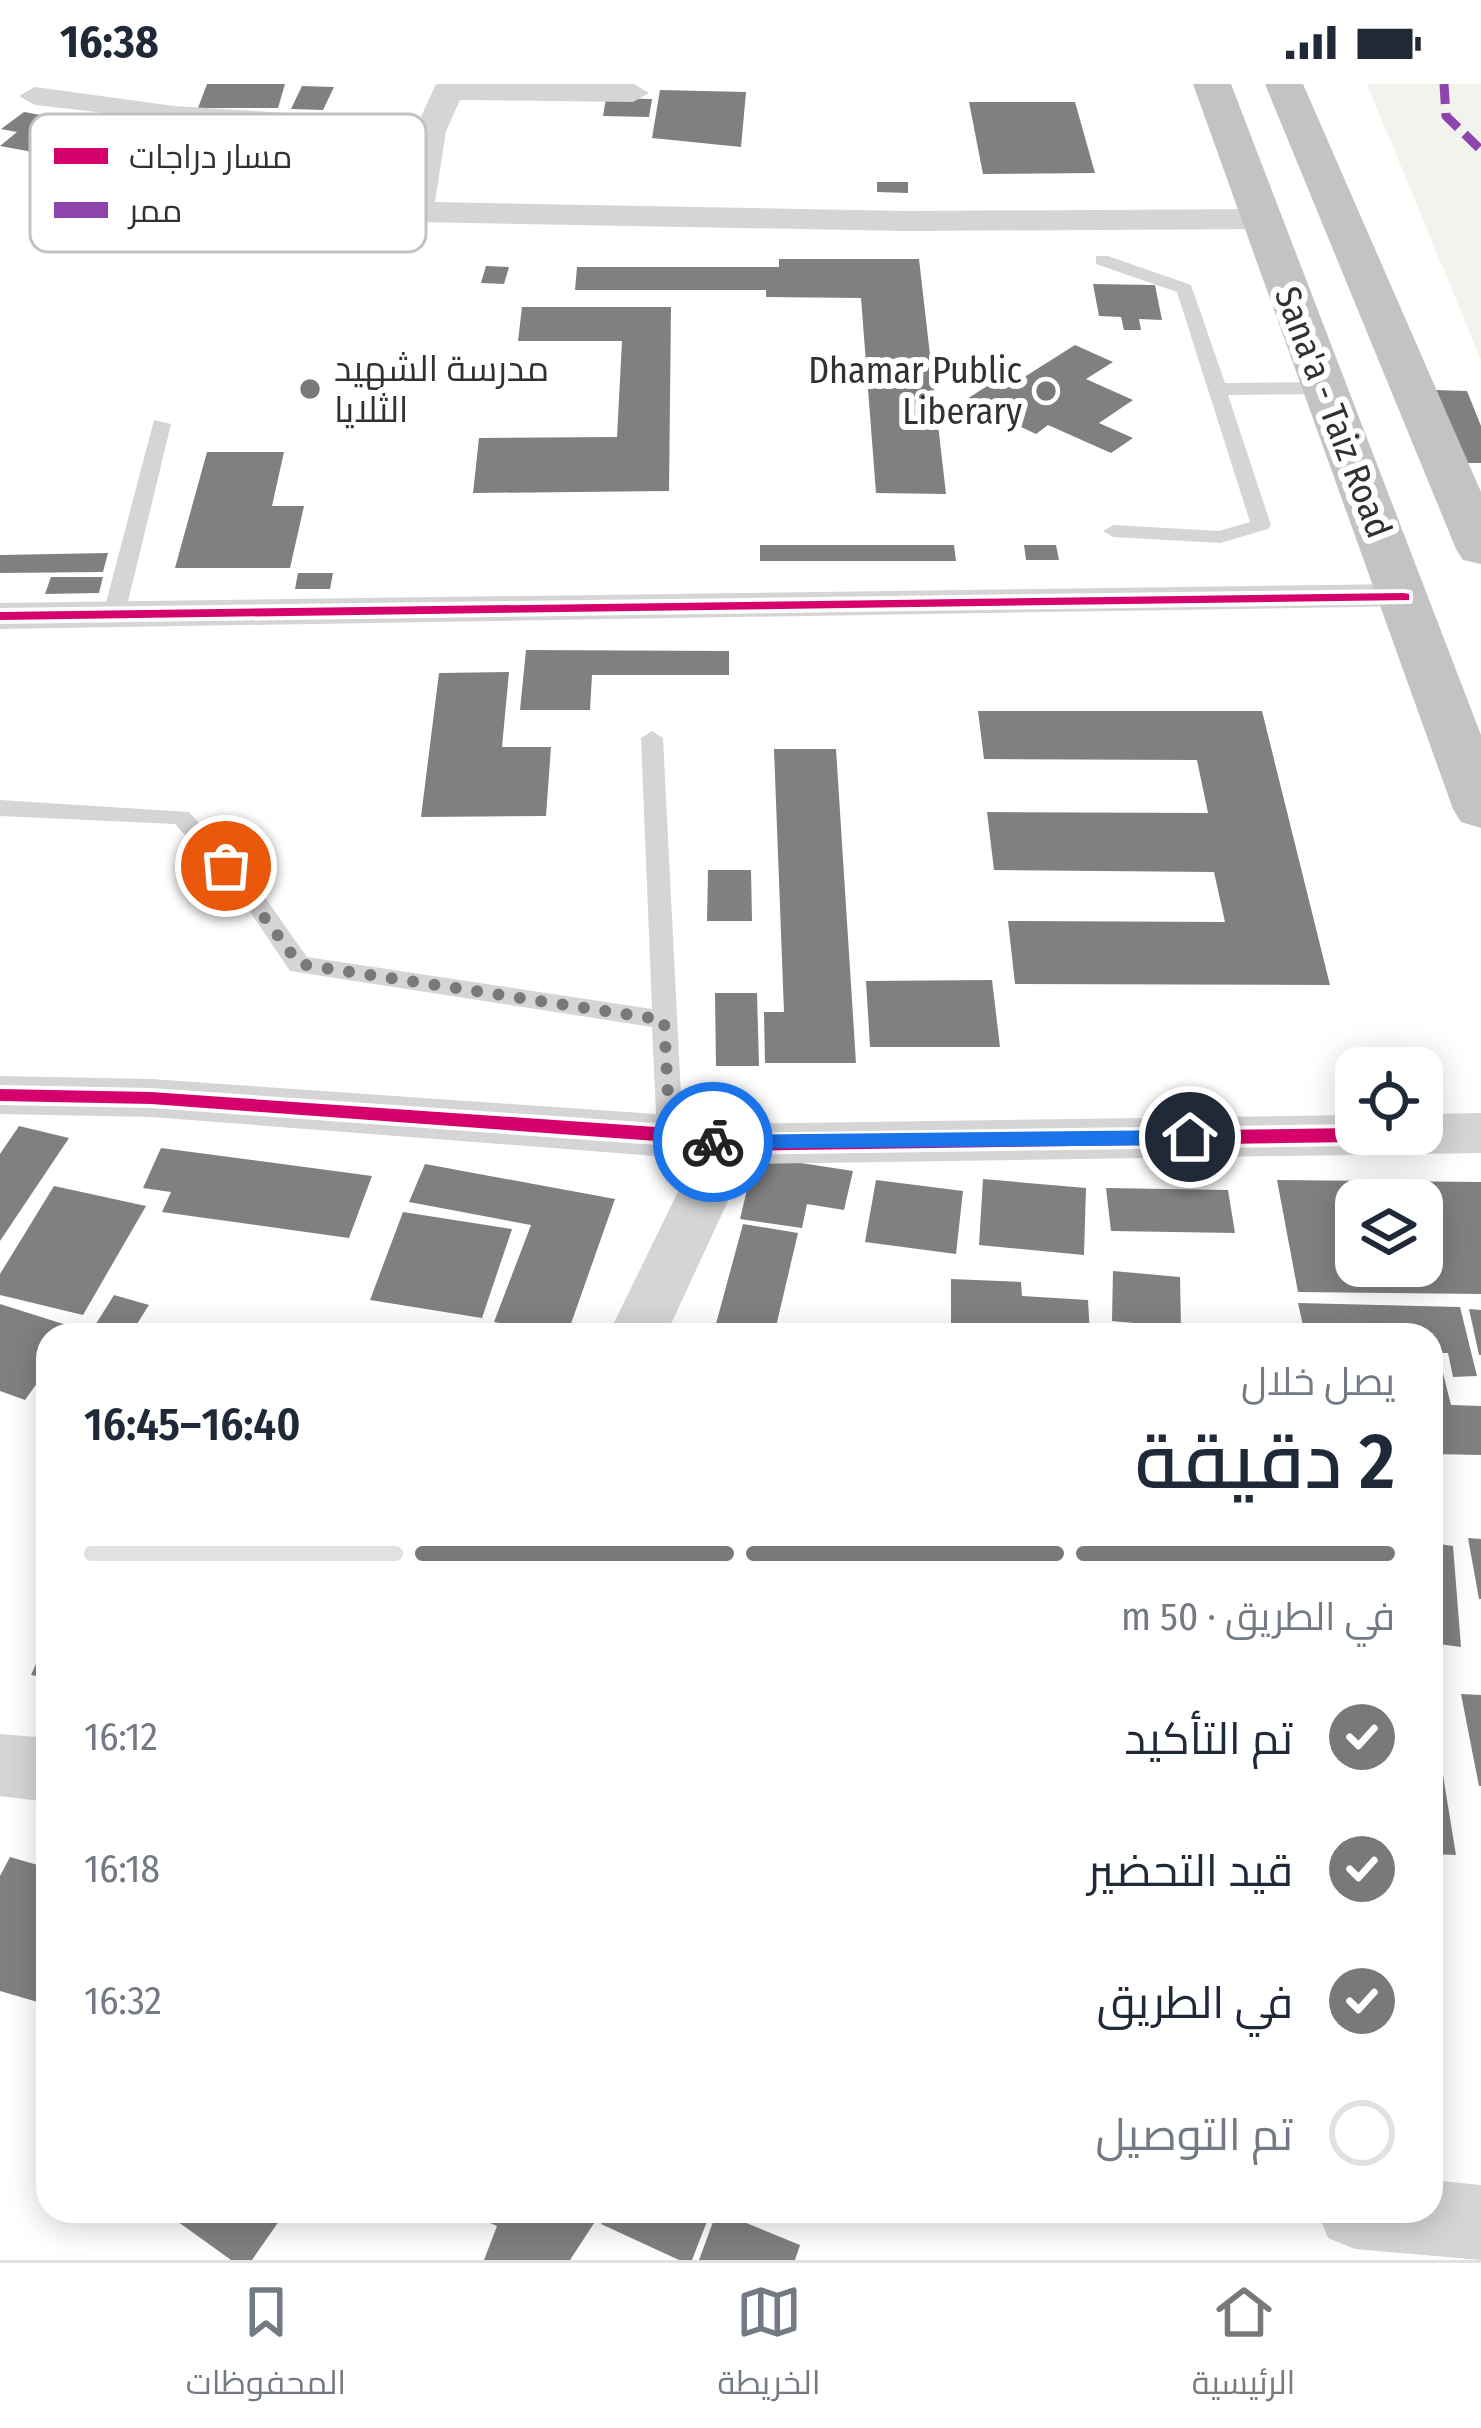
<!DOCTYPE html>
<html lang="ar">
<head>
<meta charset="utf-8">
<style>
  body { margin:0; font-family:"Fira Sans Condensed",Cairo,sans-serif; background:#f6f6f7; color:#1f2937; direction:rtl; height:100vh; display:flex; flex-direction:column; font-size:45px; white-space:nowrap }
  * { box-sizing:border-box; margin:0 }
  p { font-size:39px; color:#747a83 }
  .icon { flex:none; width:66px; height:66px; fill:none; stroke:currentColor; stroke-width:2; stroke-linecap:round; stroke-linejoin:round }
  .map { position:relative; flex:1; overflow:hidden; direction:ltr }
  .details { position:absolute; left:36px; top:1239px; width:1407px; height:900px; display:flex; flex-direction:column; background:#fff; border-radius:36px; box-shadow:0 6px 30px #0003; direction:rtl }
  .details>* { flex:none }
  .controls { position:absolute; left:1335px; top:963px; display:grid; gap:24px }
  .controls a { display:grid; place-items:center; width:108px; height:108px; border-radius:24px; background:#fff; box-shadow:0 6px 30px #0003; font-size:60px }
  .pin { position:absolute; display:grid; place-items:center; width:102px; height:102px; color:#fff; margin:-51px; border:6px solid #fff; border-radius:50%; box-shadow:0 3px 12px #0007 }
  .courier { position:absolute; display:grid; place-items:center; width:120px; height:120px; margin:-60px; border:9px solid #1a73e8; border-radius:50%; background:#fff; color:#222; box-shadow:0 3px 15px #0007 }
  .overview em { font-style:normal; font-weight:600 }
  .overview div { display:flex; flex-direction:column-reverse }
  .overview { display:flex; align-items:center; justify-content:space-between; height:204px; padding:0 48px }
  h1 { font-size:78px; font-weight:600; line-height:90px }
  .bar { display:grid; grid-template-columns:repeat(4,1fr); gap:18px 12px; align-content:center; height:144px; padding:0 48px }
  .bar i { height:15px; border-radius:9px; background:#e0e1e3 }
  .bar .active { background:#797979 }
  .bar p { grid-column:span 4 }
  ol { padding:0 48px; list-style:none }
  li { display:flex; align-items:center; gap:36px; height:132px }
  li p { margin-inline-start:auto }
  li .icon { padding:12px; border-radius:50%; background:#797979; color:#fff; stroke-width:4 }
  li:last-child { color:#747a83 }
  li i { width:66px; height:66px; border:6px solid #e0e1e3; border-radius:50% }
  .status { display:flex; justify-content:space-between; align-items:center; height:84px; padding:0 60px; background:#fff; direction:ltr }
  .status svg { height:33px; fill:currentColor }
  .tab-bar { display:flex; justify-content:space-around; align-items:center; height:168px; border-top:3px solid #e0e1e3; background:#fff; font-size:33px; color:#747a83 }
  .tab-bar a { display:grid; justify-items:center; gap:6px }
  .tab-bar .active { color:#797979 }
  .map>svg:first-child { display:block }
</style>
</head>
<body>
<div class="status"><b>16:38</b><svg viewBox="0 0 49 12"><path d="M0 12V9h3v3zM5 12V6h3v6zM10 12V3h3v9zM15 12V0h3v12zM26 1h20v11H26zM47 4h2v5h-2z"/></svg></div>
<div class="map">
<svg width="1481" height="2176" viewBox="0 0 1481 2176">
  <rect width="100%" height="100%" fill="#fff"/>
  <!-- green -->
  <polygon fill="#f1f3ec" points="1367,0 1481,0 1481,276"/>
  <!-- building -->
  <g fill="#808080" fill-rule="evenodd">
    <polygon points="207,0 285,0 278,24 198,24"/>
    <polygon points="302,2 334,3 323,26 291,25"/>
    <polygon points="660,6 746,8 741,63 652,54"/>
    <polygon points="606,14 652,15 649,33 603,32"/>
    <polygon points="969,18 1075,18 1095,89 983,90"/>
    <polygon points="24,28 58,34 49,41 68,45 38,69 0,62 17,48 1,45"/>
    <polygon points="877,98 908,98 908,109 877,108"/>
    <polygon points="779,175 919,175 946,410 876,409 861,214 766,213 766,206 575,206 577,183 779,183"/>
    <polygon points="486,182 509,183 504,200 481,199"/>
    <polygon points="1093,200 1155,201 1162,236 1139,235 1141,246 1124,246 1121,233 1099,232"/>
    <polygon points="522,223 671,223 669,407 473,409 479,354 617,353 622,257 518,257"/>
    <polygon points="1075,261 1113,278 1086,295 1133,316 1099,339 1133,354 1111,369 1048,341 1036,350 1019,342 1011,347 956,322 1001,293 1015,299"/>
    <polygon points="1434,306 1467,307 1481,342 1481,379 1460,379"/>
    <polygon points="207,368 284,368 272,422 304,422 290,484 175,484"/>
    <polygon points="760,461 954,461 956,477 760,477"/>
    <polygon points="1024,461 1056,461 1059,476 1026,476"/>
    <polygon points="108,469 103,488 0,489 0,471"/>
    <polygon points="298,489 333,489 330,505 295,505"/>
    <polygon points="51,493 103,493 99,509 45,510"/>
    <polygon points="526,566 729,567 729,591 592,591 590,626 520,626"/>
    <polygon points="509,588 502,663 551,663 546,732 421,733 439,589"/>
    <polygon points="978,627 1262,627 1330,901 1015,900 1008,837 1225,838 1214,788 994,786 987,728 1208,729 1197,676 984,675"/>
    <polygon points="774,665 836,665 856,979 765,979 764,928 784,928"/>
    <polygon points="708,786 751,786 752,837 707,837"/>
    <polygon points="992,896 1000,963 870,963 866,897"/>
    <polygon points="715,909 757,909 759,982 716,982"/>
    <polygon points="19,1042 69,1054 0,1157 0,1070"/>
    <polygon points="161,1064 372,1092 349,1154 162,1128 171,1108 143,1104"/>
    <polygon points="755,1072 853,1087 844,1126 807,1120 802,1144 740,1135"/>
    <polygon points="425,1080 615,1115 567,1251 494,1238 531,1141 409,1118"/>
    <polygon points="983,1095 1086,1104 1084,1171 979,1161"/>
    <polygon points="876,1096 963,1107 956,1170 865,1158"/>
    <path d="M1277 1096 1481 1098V1210L1298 1208ZM1356 1116H1422V1182H1356Z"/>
    <polygon points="54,1102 146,1122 83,1231 0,1211 0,1190"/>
    <polygon points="1106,1104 1228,1106 1235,1149 1111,1147"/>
    <polygon points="403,1128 512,1145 482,1234 370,1216"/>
    <polygon points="743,1140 798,1149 774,1251 713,1251"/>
    <polygon points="1113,1187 1180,1193 1181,1243 1112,1237"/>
    <polygon points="951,1195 1021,1198 1022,1212 1088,1216 1090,1251 951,1251"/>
    <polygon points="114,1211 149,1221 130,1251 89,1251"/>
    <polygon points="1298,1219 1460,1223 1477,1292 1453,1293 1448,1269 1431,1269 1431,1251 1305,1251"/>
    <polygon points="0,1220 76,1244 71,1251 48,1251 48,1284 25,1316 0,1307"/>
    <polygon points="1469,1225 1481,1226 1481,1271 1479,1271"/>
    <polygon points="1431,1288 1443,1289 1451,1321 1481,1322 1481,1371 1431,1370"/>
    <polygon points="1468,1454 1481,1455 1481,1515 1479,1515"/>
    <polygon points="1431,1459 1453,1462 1461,1563 1431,1559"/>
    <polygon points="48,1553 48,1594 31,1591"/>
    <polygon points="1461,1610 1481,1611 1481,1702 1479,1702"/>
    <polygon points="1431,1672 1440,1673 1456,1771 1431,1770"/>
    <polygon points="10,1773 48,1784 48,1921 0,1907 0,1792"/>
    <polygon points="163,2127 286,2127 252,2176 231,2176"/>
    <polygon points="463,2127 602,2127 570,2176 484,2176 497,2142"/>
    <polygon points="607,2127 711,2127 692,2176 679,2176 601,2140"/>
    <polygon points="717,2127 800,2161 795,2176 699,2176"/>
  </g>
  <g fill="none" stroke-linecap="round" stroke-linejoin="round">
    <!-- lane -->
    <g fill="#d5d5d5" fill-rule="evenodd">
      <polygon points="1096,172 1108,172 1191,201 1225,299 1325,298 1334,304 1325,310 1228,311 1271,441 1268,445 1220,459 1113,453 1103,447 1113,441 1219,447 1250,438 1177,208 1096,180"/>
      <polygon points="154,336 171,340 125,530 114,536 103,530"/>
      <polygon points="652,647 663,654 683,1051 670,1061 657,1051 652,943 290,887 240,813 175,740 0,732 0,716 189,728 256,801 307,873 652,925 641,654"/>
    </g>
    <!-- street -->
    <g fill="#d5d5d5" fill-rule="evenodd">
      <path d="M436 0H634L649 9 633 18 460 16 446 47 435 118 906 127 1262 125 1274 128 1279 135 1274 142 1262 145 906 147 417 138 405 135 402 118C365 116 247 121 225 94L245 45 35 21 19 12 35 3 174 22 419 37ZM276 47 413 55 405 98 259 89Z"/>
      <polygon points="1404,500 1419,504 1425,513 1419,522 0,545 0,519"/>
      <polygon points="0,992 151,995 670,1031 728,1040 1356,1031 1356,1050 1422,1050 1422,1030 1481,1029 1481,1069 745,1080 666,1251 608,1251 694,1075 151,1033 0,1030"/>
      <polygon points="0,1650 48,1654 48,1718 0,1712"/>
      <polygon points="1431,2096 1481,2101 1481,2176 1355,2165 1328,2154 1317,2127 1431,2127"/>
    </g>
    <!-- highway -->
    <g fill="#c3c3c3" fill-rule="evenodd">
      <polygon points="1193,0 1231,0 1481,651 1481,744 1461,738 1453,725"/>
      <polygon points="1265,0 1303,0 1481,408 1481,480 1463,476 1456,465"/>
    </g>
    <!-- quiet -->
    <polyline stroke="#8e44ad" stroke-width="9" stroke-dasharray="20 9" stroke-linecap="butt" points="1444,0 1446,32 1481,66"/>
    <!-- cycleway casing -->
    <g stroke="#fff" stroke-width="8">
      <g id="cycleway">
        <polygon points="1404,509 1409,510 1409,516 0,536 0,528"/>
        <polygon points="0,1005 151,1008 670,1044 728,1053 1356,1044 1356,1050 1422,1050 1422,1044 1430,1050 1421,1057 728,1067 670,1058 151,1020 0,1017"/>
      </g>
    </g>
    <!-- cycleway -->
    <use href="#cycleway" fill="#d6006c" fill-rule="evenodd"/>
  </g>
  <!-- route -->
  <polygon fill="#1a73e8" points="1190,1046 1199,1053 1190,1061 713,1065 703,1058 713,1051"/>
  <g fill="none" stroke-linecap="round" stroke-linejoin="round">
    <!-- done -->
    <polyline stroke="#797979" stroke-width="12" stroke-dasharray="0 21.6" points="226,782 299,880 664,936 670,1051 713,1058"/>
  </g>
  <!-- markers -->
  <g fill="#797979" stroke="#fff" stroke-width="4.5">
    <circle cx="310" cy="305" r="12"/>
    <circle cx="1046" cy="307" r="12"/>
  </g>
  <g text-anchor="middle" stroke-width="12" stroke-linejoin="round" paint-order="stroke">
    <!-- far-poi labels -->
    <g font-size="36" fill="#313131" stroke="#fff" text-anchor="start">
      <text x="334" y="297">مدرسة الشهيد<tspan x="334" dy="41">الثلايا</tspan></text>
      <text x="1022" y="299" text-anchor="end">Dhamar Public<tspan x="1022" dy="41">Liberary</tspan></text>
    </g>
    <!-- far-street labels -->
    <g font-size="36" fill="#313131" stroke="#fff">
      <text transform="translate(1334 328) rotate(69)" y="13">Sana'a - Taiz Road</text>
    </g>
  </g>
  <!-- legend -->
  <rect x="30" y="30" width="396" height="138" rx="18" fill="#fff" stroke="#c1c1c1" stroke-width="3"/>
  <rect x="54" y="64" width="54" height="16" fill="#d6006c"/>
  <rect x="54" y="118" width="54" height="16" fill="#8e44ad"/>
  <g font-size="33" fill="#313131">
    <text x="129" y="84">مسار دراجات</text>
    <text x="129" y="138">ممر</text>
  </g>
</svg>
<div class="controls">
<a><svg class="icon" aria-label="locate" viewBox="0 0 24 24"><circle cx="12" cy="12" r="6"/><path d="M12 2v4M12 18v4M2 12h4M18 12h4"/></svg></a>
<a><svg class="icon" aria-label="layers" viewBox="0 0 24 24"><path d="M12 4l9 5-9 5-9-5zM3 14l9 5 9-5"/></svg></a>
</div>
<div class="pin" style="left:226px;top:782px;background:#ea580c"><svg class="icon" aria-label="bag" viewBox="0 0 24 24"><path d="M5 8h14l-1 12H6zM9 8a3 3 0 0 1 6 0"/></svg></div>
<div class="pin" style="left:1190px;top:1053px;background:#1f2937"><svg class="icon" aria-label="home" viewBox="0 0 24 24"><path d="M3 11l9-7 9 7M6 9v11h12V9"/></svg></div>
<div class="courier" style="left:713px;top:1058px"><svg class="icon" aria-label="bike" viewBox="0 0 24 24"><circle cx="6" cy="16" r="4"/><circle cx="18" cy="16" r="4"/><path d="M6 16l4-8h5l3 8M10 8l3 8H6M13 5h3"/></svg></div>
<section class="details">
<div class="overview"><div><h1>2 دقيقة</h1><p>يصل خلال</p></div><em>16:40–16:45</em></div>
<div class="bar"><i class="active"></i><i class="active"></i><i class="active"></i><i></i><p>في الطريق · 50 m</p></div>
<ol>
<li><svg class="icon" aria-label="check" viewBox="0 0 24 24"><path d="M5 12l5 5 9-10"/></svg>تم التأكيد<p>16:12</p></li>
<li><svg class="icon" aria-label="check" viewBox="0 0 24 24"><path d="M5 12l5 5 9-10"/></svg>قيد التحضير<p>16:18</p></li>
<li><svg class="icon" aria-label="check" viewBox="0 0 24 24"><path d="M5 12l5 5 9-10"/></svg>في الطريق<p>16:32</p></li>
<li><i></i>تم التوصيل</li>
</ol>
</section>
</div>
<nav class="tab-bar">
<a class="active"><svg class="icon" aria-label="home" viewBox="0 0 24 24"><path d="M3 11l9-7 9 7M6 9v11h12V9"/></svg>الرئيسية</a>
<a><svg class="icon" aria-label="map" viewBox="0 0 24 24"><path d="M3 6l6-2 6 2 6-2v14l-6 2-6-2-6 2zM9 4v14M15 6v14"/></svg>الخريطة</a>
<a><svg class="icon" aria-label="saved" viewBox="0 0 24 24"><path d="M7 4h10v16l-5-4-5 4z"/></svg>المحفوظات</a>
</nav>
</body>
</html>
